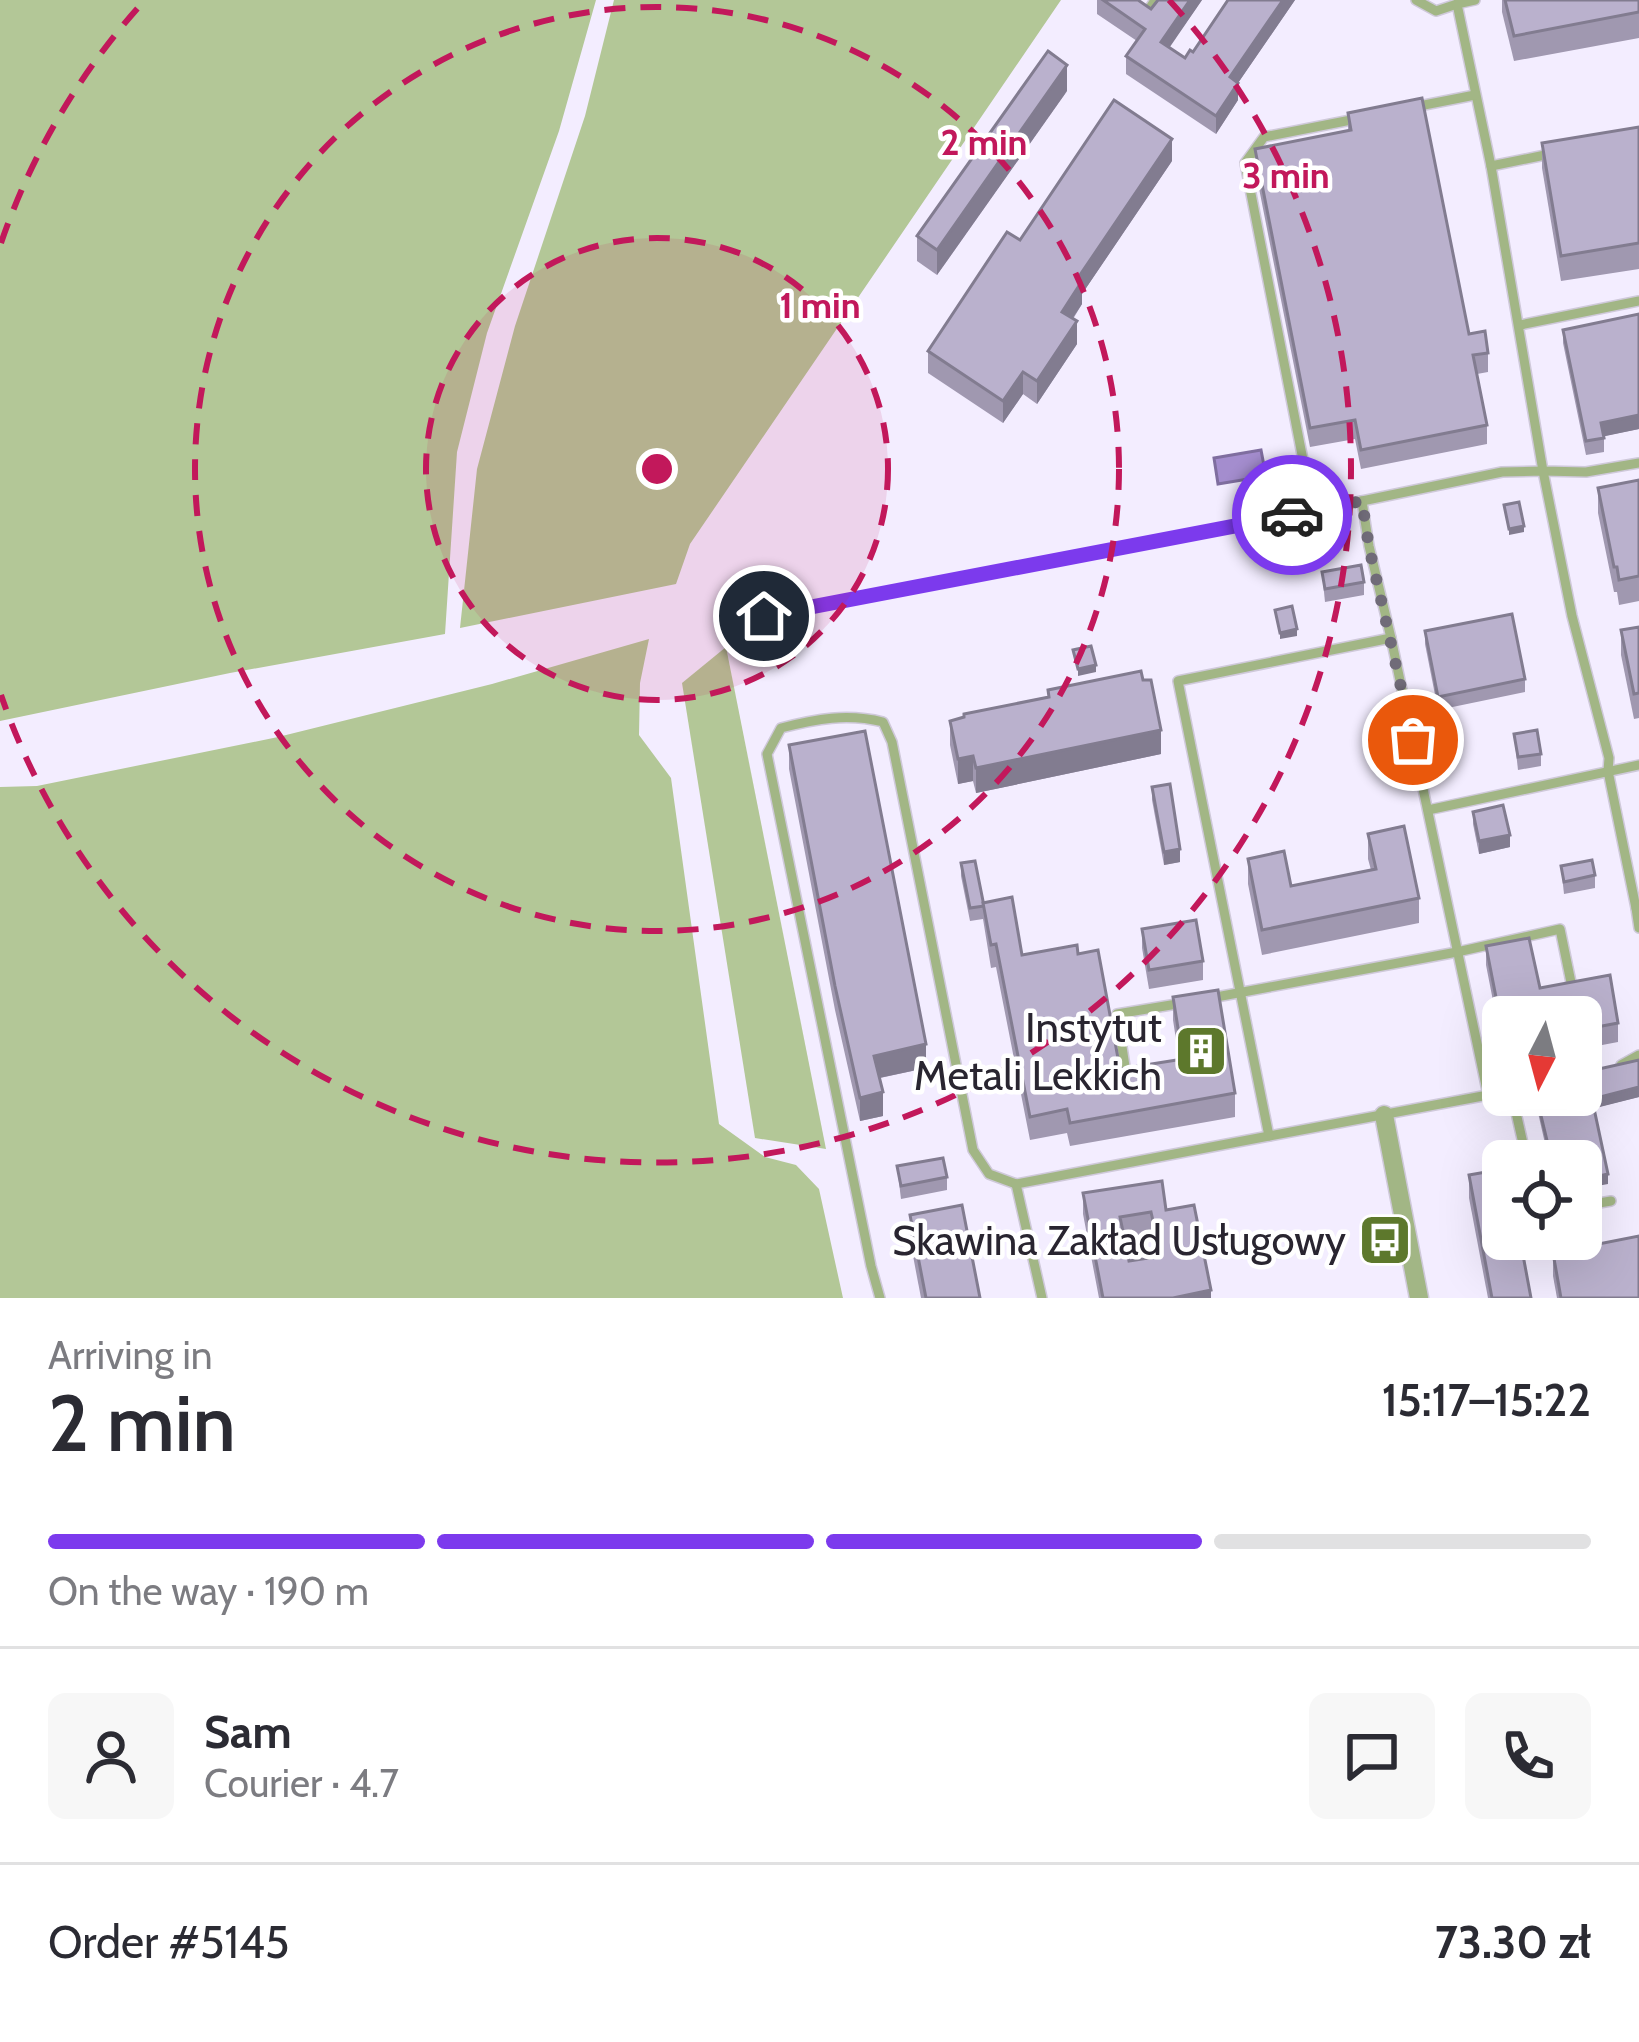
<!DOCTYPE html>
<html lang="en">
<head>
<meta charset="utf-8">
<style>
  body { margin:0; font-family:Cabin,sans-serif; background:#f7f7f7; color:#2b2b33; height:100vh; display:flex; flex-direction:column; font-size:45px; white-space:nowrap }
  * { box-sizing:border-box; margin:0 }
  p { font-size:39px; color:#7c7c81 }
  .icon { flex:none; width:66px; height:66px; fill:none; stroke:currentColor; stroke-width:2; stroke-linecap:round; stroke-linejoin:round }
  .map { position:relative; height:1298px; overflow:hidden }
  .details { display:flex; flex-direction:column; background:#fff; flex:1 }
  .details>* { flex:none }
  .needle { width:78px; rotate:186deg }
  .tools { position:absolute; left:1482px; top:996px; display:grid; gap:24px }
  .tools a { display:grid; place-items:center; width:120px; height:120px; border-radius:18px; background:#fff; box-shadow:0 12px 48px #0002; font-size:60px }
  .pin { position:absolute; display:grid; place-items:center; width:102px; height:102px; color:#fff; margin:-51px; border:6px solid #fff; border-radius:50%; box-shadow:0 3px 12px #0007 }
  .courier { position:absolute; display:grid; place-items:center; width:120px; height:120px; margin:-60px; border:9px solid #7c3aed; border-radius:50%; background:#fff; color:#222; box-shadow:0 3px 15px #0007 }
  .overview em { font-style:normal; font-weight:600 }
  .overview div { display:flex; flex-direction:column-reverse }
  .overview { display:flex; align-items:center; justify-content:space-between; height:204px; padding:0 48px }
  h1 { font-size:78px; font-weight:600; line-height:90px }
  .bar { display:grid; grid-template-columns:repeat(4,1fr); gap:18px 12px; align-content:center; height:144px; padding:0 48px }
  .bar i { height:15px; border-radius:9px; background:#e1e1e2 }
  .bar .active { background:#7c3aed }
  .bar p { grid-column:span 4 }
  .line { display:flex; align-items:center; gap:30px; padding:0 48px; border-top:3px solid #e1e1e2 }
  .line div { flex:1 }
  .round { display:grid; place-items:center; flex:none; width:126px; height:126px; border-radius:18px; background:#f7f7f7 }
  .map>svg:first-child { display:block }
</style>
</head>
<body>
<div class="map">
<svg width="1639" height="1298" viewBox="0 0 1639 1298">
  <rect width="100%" height="100%" fill="#f3edff"/>
  <!-- green -->
  <g fill="#b3c797">
    <polygon points="0,0 596,0 559,131 487,333 457,452 445,634 230,673 0,721"/>
    <polygon points="614,0 1061,0 690,544 676,584 460,628 477,469 515,326 585,116"/>
    <polygon points="649,639 640,683 639,735 671,778 719,1124 765,1157 796,1165 819,1189 843,1298 0,1298 0,787 37,786 278,737 492,684"/>
    <polygon points="726,647 826,1149 755,1138 682,683"/>
  </g>
  <!-- water -->
  <polygon fill="#a48dce" stroke="#7f6e9f" stroke-width="3" points="1261,450 1266,476 1218,484 1214,458"/>
  <g fill="none" stroke-linecap="round" stroke-linejoin="round">
    <!-- lane casing -->
    <g stroke="#cfc9da" stroke-width="12">
      <g id="lane">
        <polyline points="1416,0 1436,11 1457,4"/>
        <polyline points="1475,0 1457,4 1491,166 1543,471 1586,472 1639,463"/>
        <polyline points="1148,11 1155,0"/>
        <polyline points="1414,107 1475,95"/>
        <polyline points="1491,166 1550,154"/>
        <polyline points="1520,325 1639,301"/>
        <polyline points="1313,511 1245,163 1264,137 1356,119"/>
        <polyline points="764,616 1362,501"/>
        <polygon points="1391,638 1488,1095 1269,1136 1178,681"/>
        <polyline points="1391,638 1369,546 1362,501 1502,472 1543,471 1572,616 1609,758 1608,771 1636,908 1639,907"/>
        <polyline points="1372,748 1413,740"/>
        <polyline points="1428,810 1639,765"/>
        <polyline points="1636,908 1639,928"/>
        <polyline points="1211,998 1457,952 1560,929 1573,992"/>
        <polyline points="1621,1065 1639,1055"/>
        <polyline points="1126,1073 1117,1014 1183,1003"/>
        <polyline points="1512,1095 1527,1161"/>
        <polyline points="1581,1206 1611,1201"/>
        <path d="M880 1298 871 1266 767 754 781 728C816 719 847 713 883 722L892 742 973 1150 989 1174 1016 1184"/>
        <polyline points="1042,1298 1016,1184 1269,1136"/>
      </g>
    </g>
    <!-- street casing -->
    <g stroke="#cfc9da" stroke-width="21">
      <polyline id="street" points="1384,1115 1419,1298"/>
    </g>
    <!-- lane -->
    <use href="#lane" stroke="#a2b685" stroke-width="9"/>
    <!-- street -->
    <use href="#street" stroke="#a2b685" stroke-width="18"/>
  </g>
  <!-- wall -->
  <g fill="#a098b0" fill-rule="evenodd">
    <polygon points="1097,0 1138,0 1151,9 1202,0 1169,47 1185,58 1193,52 1228,0 1295,0 1238,83 1238,100 1216,134 1126,74 1126,56 1137,41 1097,14"/>
    <polygon points="1502,0 1639,0 1639,38 1514,61 1502,12"/>
    <polygon points="1067,91 937,275 917,261 917,236"/>
    <polygon points="1348,113 1469,334 1488,353 1488,372 1477,374 1487,425 1487,444 1361,469 1355,439 1310,447 1255,168 1255,149 1348,131"/>
    <polygon points="1639,127 1639,269 1561,281 1542,168 1542,143"/>
    <polygon points="1172,161 1082,294 1082,304 1073,319 1077,344 1037,404 1023,394 1003,423 928,373 928,351 1020,240"/>
    <polygon points="1639,314 1639,429 1604,436 1604,452 1586,455 1563,343 1563,330"/>
    <polygon points="1639,480 1639,601 1619,605 1617,592 1614,592 1598,513 1598,488"/>
    <polygon points="1322,572 1364,582 1364,595 1325,602"/>
    <polygon points="720,602 741,622 741,629 727,632"/>
    <polygon points="1639,627 1639,718 1634,719 1621,655 1621,630"/>
    <polygon points="1425,631 1525,679 1525,692 1438,710 1425,644"/>
    <polygon points="1048,690 1161,754 976,793 973,781 958,784 950,745 950,721 1048,697"/>
    <polygon points="1514,734 1541,754 1541,766 1518,770"/>
    <polygon points="789,745 926,1068 880,1078 883,1116 860,1121 835,1010 789,769"/>
    <polygon points="1152,787 1180,862 1164,865 1152,800"/>
    <polygon points="1473,812 1510,847 1479,854 1473,824"/>
    <polygon points="1368,834 1419,898 1419,923 1262,955 1248,884 1248,859 1291,886 1371,870 1368,859"/>
    <polygon points="961,863 983,903 1022,955 1078,954 1120,1069 1179,1059 1173,1020 1173,997 1235,1093 1235,1117 1070,1146 1067,1133 1030,1140 996,967 991,968 983,919 970,921 961,876"/>
    <polygon points="1561,866 1595,875 1595,888 1564,894"/>
    <polygon points="1142,929 1203,961 1203,980 1149,989 1142,948"/>
    <polygon points="1486,946 1540,988 1618,1023 1618,1042 1581,1049 1581,1017 1503,1017 1503,1052 1486,965"/>
    <polygon points="1534,1095 1639,1097 1594,1108 1608,1184 1581,1161 1549,1161"/>
    <polygon points="897,1166 947,1177 947,1190 901,1199"/>
    <polygon points="1469,1175 1531,1298 1488,1298 1469,1198"/>
    <path d="M1083 1193 1166 1210 1211 1298H1099L1083 1214ZM1151 1233 1157 1257 1129 1261 1125 1237Z"/>
    <polygon points="910,1215 980,1298 921,1298 910,1240"/>
    <polygon points="1553,1253 1639,1298 1557,1298 1553,1276"/>
  </g>
  <!-- shaded-wall -->
  <g fill="#827c90">
    <polygon points="1190,0 1202,0 1161,60 1161,42"/>
    <polygon points="1283,0 1295,0 1238,83 1238,100 1216,134 1216,116 1230,77"/>
    <polygon points="1067,65 1067,91 937,275 937,250"/>
    <polygon points="1172,139 1172,161 1082,294 1082,304 1062,334 1062,312 1078,278"/>
    <polygon points="1077,321 1077,344 1037,404 1037,381"/>
    <polygon points="1023,372 1023,394 1003,423 1003,401"/>
    <polygon points="1639,415 1639,429 1601,437 1601,423"/>
    <polygon points="1524,526 1524,532 1509,535 1509,529"/>
    <polygon points="1297,629 1297,636 1280,639 1280,633"/>
    <polygon points="1096,665 1096,672 1078,676 1078,669"/>
    <polygon points="1161,730 1161,754 976,793 976,768"/>
    <polygon points="973,756 973,781 958,784 958,759"/>
    <polygon points="1510,835 1510,847 1479,854 1479,841"/>
    <polygon points="1180,849 1180,862 1164,865 1164,852"/>
    <polygon points="926,1044 926,1068 874,1079 874,1056"/>
    <polygon points="1639,1087 1639,1097 1592,1109 1592,1099"/>
    <polygon points="883,1092 883,1116 860,1121 860,1098"/>
    <polygon points="1608,1174 1608,1184 1581,1189 1581,1180"/>
    <polygon points="1211,1290 1211,1298 1173,1298"/>
  </g>
  <!-- building -->
  <g fill="#bab1cd" stroke="#827c90" stroke-width="3" fill-rule="evenodd">
    <polygon points="1103,0 1138,0 1151,9 1158,0 1190,0 1161,42 1185,58 1190,50 1193,52 1228,0 1283,0 1230,77 1238,83 1216,116 1126,56 1145,29"/>
    <polygon points="1505,0 1639,0 1639,12 1514,36"/>
    <polygon points="1048,51 1067,65 937,250 917,236"/>
    <polygon points="1422,98 1469,334 1485,331 1488,353 1473,355 1487,425 1361,450 1355,420 1310,428 1255,149 1351,130 1348,113"/>
    <polygon points="1114,100 1172,139 1078,278 1082,281 1062,312 1077,321 1037,381 1023,372 1003,401 928,351 1007,232 1020,240"/>
    <polygon points="1639,127 1639,243 1561,256 1542,143"/>
    <polygon points="1639,314 1639,415 1601,423 1604,438 1586,441 1563,330"/>
    <polygon points="1639,480 1639,576 1619,580 1617,567 1614,567 1598,488"/>
    <polygon points="1519,502 1524,526 1509,529 1504,505"/>
    <polygon points="1361,565 1364,582 1325,589 1322,572"/>
    <polygon points="736,598 741,622 727,625 720,602"/>
    <polygon points="1292,606 1297,629 1280,633 1275,610"/>
    <polygon points="1512,614 1525,679 1438,697 1425,631"/>
    <polygon points="1639,627 1639,693 1634,694 1621,630"/>
    <polygon points="1091,646 1096,665 1078,669 1073,650"/>
    <polygon points="1141,671 1143,680 1151,680 1161,730 976,768 973,756 958,759 950,721 964,717 964,714 1049,697 1048,690"/>
    <polygon points="1537,730 1541,754 1518,757 1514,734"/>
    <polygon points="865,731 926,1044 874,1056 883,1092 860,1098 835,986 789,745"/>
    <polygon points="1170,784 1180,849 1164,852 1152,787"/>
    <polygon points="1503,805 1510,835 1479,841 1473,812"/>
    <polygon points="1404,826 1419,898 1262,930 1248,859 1284,851 1291,886 1376,869 1368,834"/>
    <polygon points="1592,860 1595,875 1564,882 1561,866"/>
    <polygon points="975,861 984,906 970,908 961,863"/>
    <polygon points="1012,897 1022,955 1077,945 1078,954 1098,950 1120,1069 1183,1059 1173,997 1218,990 1235,1093 1070,1123 1067,1109 1030,1117 996,944 991,945 983,903"/>
    <polygon points="1196,920 1203,961 1149,970 1142,929"/>
    <polygon points="1529,938 1540,988 1610,975 1618,1023 1581,1030 1581,1017 1503,1017 1503,1033 1486,946"/>
    <polygon points="1639,1060 1639,1087 1592,1099 1608,1174 1581,1180 1581,1161 1552,1161 1536,1095 1581,1095 1581,1073"/>
    <polygon points="943,1158 947,1177 901,1186 897,1166"/>
    <polygon points="1503,1169 1503,1239 1520,1239 1531,1298 1492,1298 1469,1175"/>
    <path d="M1162 1181 1166 1210 1194 1205 1211 1290 1173 1298H1103L1083 1193ZM1151 1212 1161 1256 1129 1261 1120 1217Z"/>
    <polygon points="962,1205 980,1298 926,1298 910,1215"/>
    <polygon points="1639,1236 1639,1298 1561,1298 1553,1253"/>
  </g>
  <g fill="none" stroke-linecap="round" stroke-linejoin="round">
    <!-- done -->
    <polyline stroke="#706b78" stroke-width="12" stroke-dasharray="0 21.6" points="1292,515 1362,501 1369,547 1413,740"/>
    <!-- route -->
    <polyline stroke="#7c3aed" stroke-width="15" points="764,616 1292,515"/>
  </g>
  <!-- distance rings -->
  <circle cx="657" cy="469" r="231" fill="#c2185b" fill-opacity=".12"/>
  <g fill="none" stroke="#c2185b" stroke-width="6" stroke-dasharray="21 15">
    <circle cx="657" cy="469" r="231"/>
    <circle cx="657" cy="469" r="462"/>
    <path d="M1 243A694 694 0 0 1 145 0M1169 0A694 694 0 1 1 1 695"/>
  </g>
  <!-- icons -->
  <defs>
    <g id="building-square" transform="scale(2.7)"><rect x="-9" y="-9" width="18" height="18" rx="4" fill="#5d782c" stroke="#fff"/><path d="M-4-6H4V6H1V3H-1V6H-4ZM-2.5-4.3h1.7v1.8h-1.7ZM.8-4.3h1.7v1.8H.8ZM-2.5-1h1.7V.8h-1.7ZM.8-1h1.7V.8H.8Z" fill="#fff"/></g>
    <g id="bus-square" transform="scale(2.7)"><rect x="-9" y="-9" width="18" height="18" rx="4" fill="#5d782c" stroke="#fff"/><path d="M-5-6H5V4H4V6H2V4H-2V6H-4V4H-5ZM-3.5-4V0h7V-4ZM-3.5 1.2v1.5H-2V1.2ZM2 1.2v1.5H3.5V1.2Z" fill="#fff"/></g>
  </defs>
  <g fill-rule="evenodd">
    <use href="#building-square" x="1201" y="1051"/>
    <use href="#bus-square" x="1385" y="1240"/>
  </g>
  <g text-anchor="middle" stroke-width="9" stroke-linejoin="round" paint-order="stroke">
    <!-- poi labels -->
    <g font-size="42" fill="#292530" stroke="#fff" text-anchor="end">
      <text x="1162" y="1042">Instytut<tspan x="1162" dy="48">Metali Lekkich</tspan></text>
      <text x="1346" y="1255">Skawina Zakład Usługowy</text>
    </g>
  </g>
  <circle cx="657" cy="469" r="18" fill="#c2185b" stroke="#fff" stroke-width="6"/>
  <g font-size="36" text-anchor="middle" font-weight="bold" fill="#c2185b" stroke="#fff" stroke-width="9" stroke-linejoin="round" paint-order="stroke">
    <text x="984" y="155">2 min</text>
    <text x="1286" y="188">3 min</text>
    <text x="820" y="318">1 min</text>
  </g>
</svg>
<div class="tools">
<a><svg class="needle" viewBox="-14 -14 28 28"><path d="M0-13l5 13h-10z" fill="#e53935"/><path d="M0 13l5-13h-10z" fill="#7c7c81"/></svg></a>
<a><svg class="icon" aria-label="locate" viewBox="0 0 24 24"><circle cx="12" cy="12" r="6"/><path d="M12 2v4M12 18v4M2 12h4M18 12h4"/></svg></a>
</div>
<div class="pin" style="left:1413px;top:740px;background:#ea580c"><svg class="icon" aria-label="bag" viewBox="0 0 24 24"><path d="M5 8h14l-1 12H6zM9 8a3 3 0 0 1 6 0"/></svg></div>
<div class="pin" style="left:764px;top:616px;background:#1f2937"><svg class="icon" aria-label="home" viewBox="0 0 24 24"><path d="M3 11l9-7 9 7M6 9v11h12V9"/></svg></div>
<div class="courier" style="left:1292px;top:515px"><svg class="icon" aria-label="car" viewBox="0 0 24 24"><path d="M5 17H2v-5l4-1 3-4h7l3 4 3 1v5h-3M9 17h6M6 11h13"/><circle cx="7" cy="17" r="2"/><circle cx="17" cy="17" r="2"/></svg></div>
</div>
<section class="details">
<div class="overview"><div><h1>2 min</h1><p>Arriving in</p></div><em>15:17–15:22</em></div>
<div class="bar"><i class="active"></i><i class="active"></i><i class="active"></i><i></i><p>On the way · 190 m</p></div>
<div class="line" style="height:216px"><a class="round"><svg class="icon" aria-label="person" viewBox="0 0 24 24"><circle cx="12" cy="8" r="4"/><path d="M4 21q1-7 8-7t8 7"/></svg></a><div><b>Sam</b><p>Courier · 4.7</p></div><a class="round"><svg class="icon" aria-label="chat" viewBox="0 0 24 24"><path d="M4 5h16v11H9l-5 4z"/></svg></a><a class="round"><svg class="icon" aria-label="phone" viewBox="0 0 24 24"><path d="M5 4h4l2 5-3 2q2 4 5 5l2-3 5 2v4C11 20 4 13 5 4z"/></svg></a></div>
<div class="line" style="height:156px"><div>Order #5145</div><b>73.30 zł</b></div>
</section>
</body>
</html>
